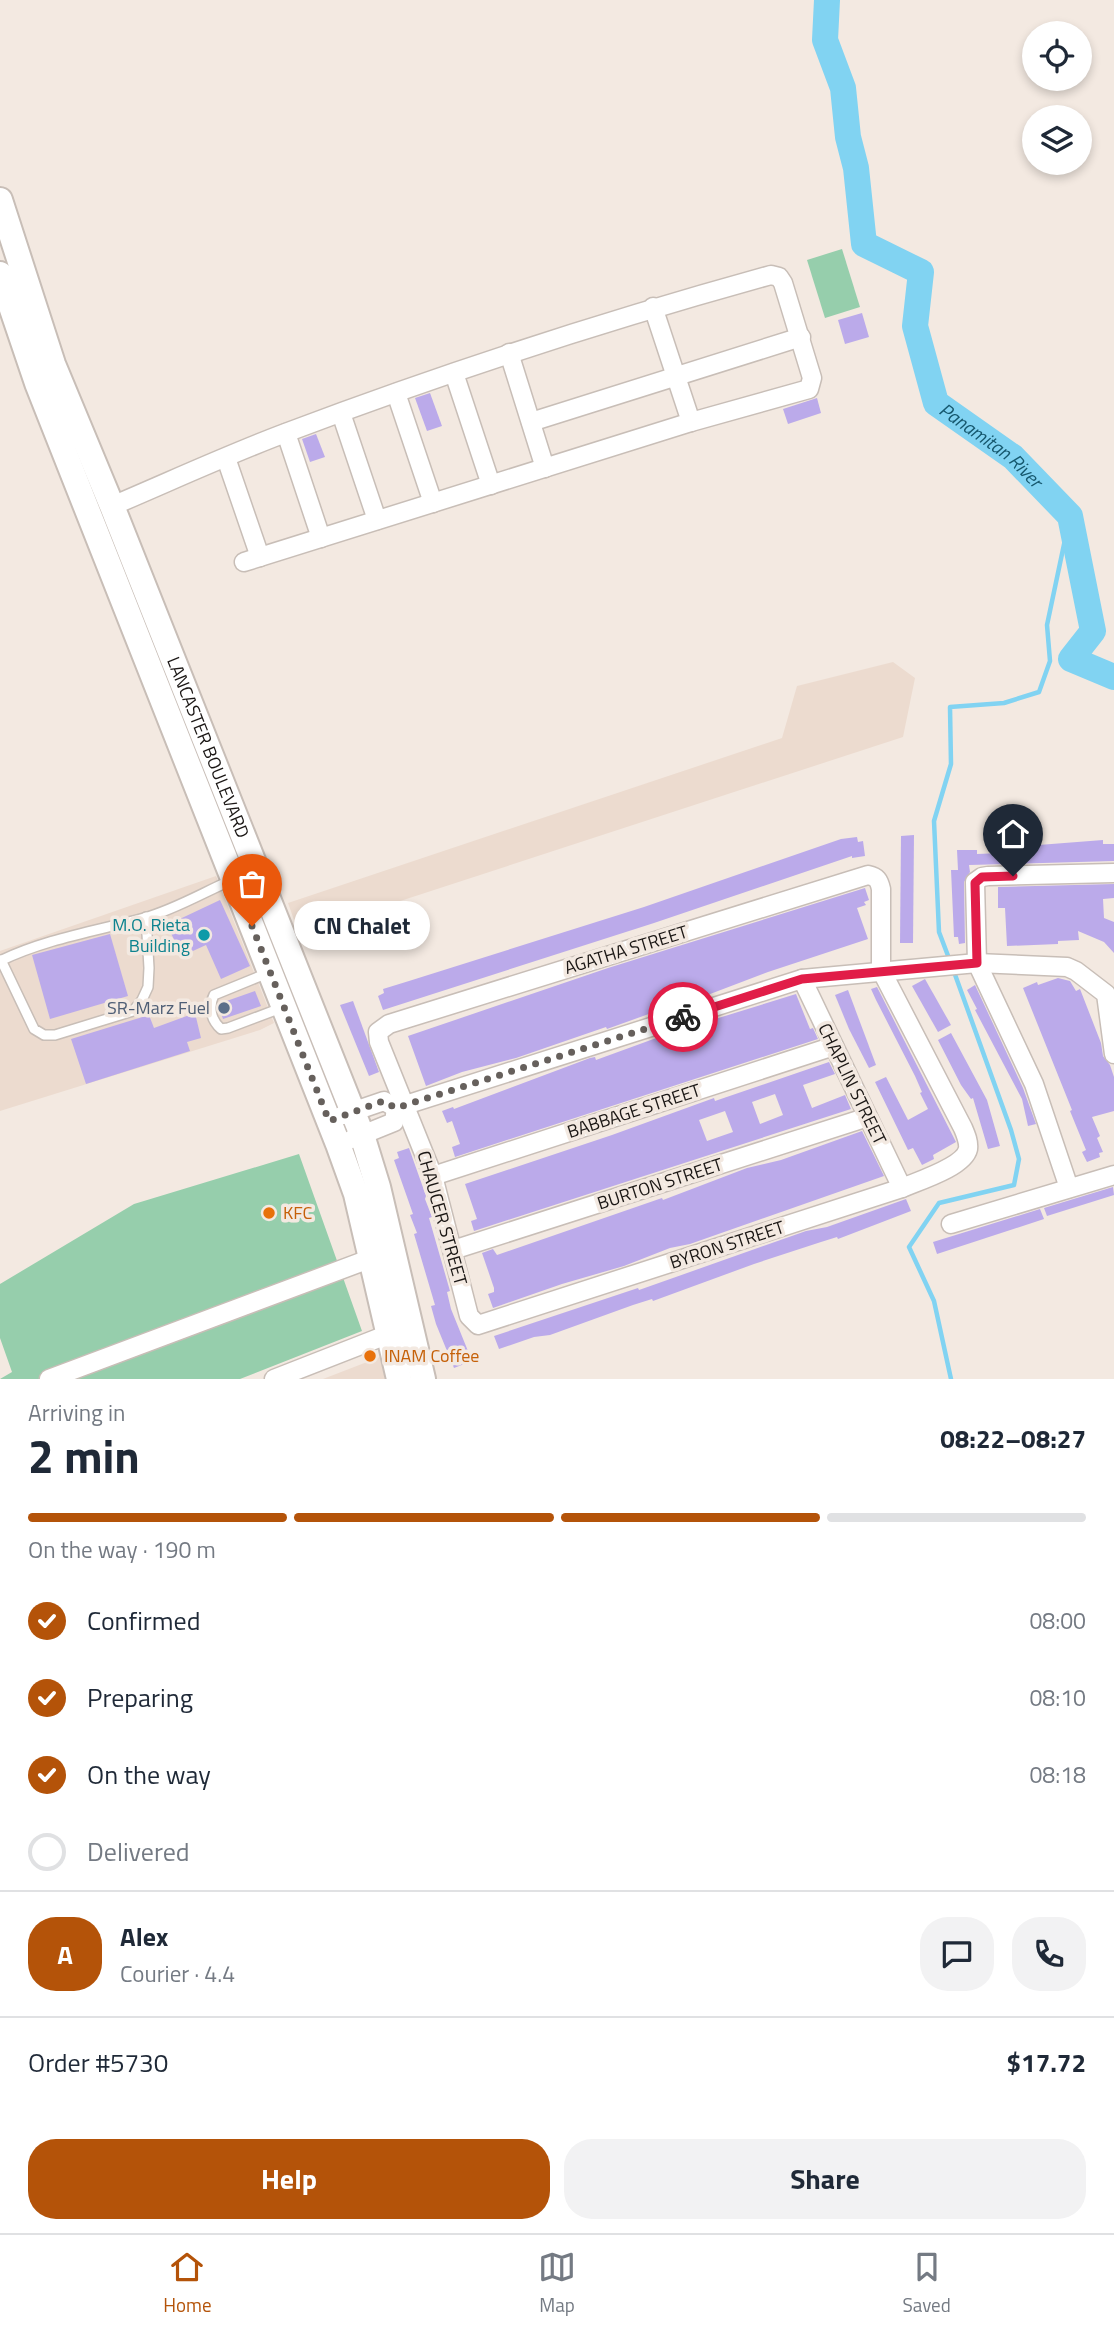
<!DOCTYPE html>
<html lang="en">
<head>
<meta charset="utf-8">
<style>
  body { margin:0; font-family:"Titillium Web",sans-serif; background:#f2f2f3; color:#1f2937; height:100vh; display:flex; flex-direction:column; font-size:26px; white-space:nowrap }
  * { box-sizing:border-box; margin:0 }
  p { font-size:23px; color:#747a83 }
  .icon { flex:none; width:38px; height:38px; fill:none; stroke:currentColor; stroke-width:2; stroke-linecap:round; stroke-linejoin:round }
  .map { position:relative; height:1379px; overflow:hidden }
  .drawer { display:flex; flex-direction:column; background:#fff; flex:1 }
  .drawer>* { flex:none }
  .controls { position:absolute; left:1022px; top:21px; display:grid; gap:14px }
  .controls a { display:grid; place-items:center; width:70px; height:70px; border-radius:50%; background:#fff; box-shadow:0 4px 10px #0003; font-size:35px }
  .pin { position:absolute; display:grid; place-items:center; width:60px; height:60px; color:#fff; margin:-72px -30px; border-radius:50% 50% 50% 0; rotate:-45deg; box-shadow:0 0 7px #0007 }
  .pin .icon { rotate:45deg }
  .courier { position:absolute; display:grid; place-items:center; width:70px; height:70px; margin:-35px; border:5px solid #e11d48; border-radius:50%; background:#fff; color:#222; box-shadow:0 2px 9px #0007 }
  .bubble { position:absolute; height:49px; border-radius:24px; background:#fff; box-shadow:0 4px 10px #0003; font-size:23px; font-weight:700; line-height:49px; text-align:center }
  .overview em { font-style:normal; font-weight:700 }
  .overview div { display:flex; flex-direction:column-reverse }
  .overview { display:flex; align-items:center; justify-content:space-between; height:119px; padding:0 28px }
  h1 { font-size:46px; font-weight:700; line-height:52px }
  .bar { display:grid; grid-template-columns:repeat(4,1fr); gap:10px 7px; align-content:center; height:84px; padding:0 28px }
  .bar i { height:9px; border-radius:5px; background:#e0e1e3 }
  .bar .on { background:#b45309 }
  .bar p { grid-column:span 4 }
  .line { display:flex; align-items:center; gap:18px; padding:0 28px; border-top:2px solid #e0e1e3 }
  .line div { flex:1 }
  .round { display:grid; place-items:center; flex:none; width:74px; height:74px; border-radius:28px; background:#f2f2f3 }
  ol { padding:0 28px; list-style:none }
  li { display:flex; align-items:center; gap:21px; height:77px }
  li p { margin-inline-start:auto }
  li .icon { padding:7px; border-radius:50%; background:#b45309; color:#fff; stroke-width:4 }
  li:last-child { color:#747a83 }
  li i { width:38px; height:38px; border:4px solid #e0e1e3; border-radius:50% }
  .cta { display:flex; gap:14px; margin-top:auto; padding:14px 28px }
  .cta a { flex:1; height:80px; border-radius:28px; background:#b45309; color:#fff; font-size:28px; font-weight:700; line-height:80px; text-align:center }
  .cta a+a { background:#f2f2f3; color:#1f2937 }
  .dock { display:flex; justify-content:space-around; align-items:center; height:98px; border-top:2px solid #e0e1e3; background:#fff; font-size:19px; color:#747a83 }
  .dock a { display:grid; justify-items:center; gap:4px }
  .dock .on { color:#b45309 }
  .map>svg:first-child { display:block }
</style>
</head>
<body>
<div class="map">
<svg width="1114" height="1379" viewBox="0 0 1114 1379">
  <rect width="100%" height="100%" fill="#f3e9e1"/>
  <!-- built -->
  <g fill="#ecdbcf">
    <polygon points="893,662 915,678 903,737 299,934 288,903 782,738 797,686"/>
    <polygon points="216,876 274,1023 260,1030 0,1111 0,951"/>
    <polygon points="380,1357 385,1379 323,1379"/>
  </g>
  <!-- green -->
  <g fill="#96ceac">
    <polygon points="842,249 860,307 825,318 807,260"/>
    <polygon points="299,1154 362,1331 240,1379 0,1379 12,1372 0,1338 0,1284 134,1204"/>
  </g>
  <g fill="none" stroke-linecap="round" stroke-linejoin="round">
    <!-- stream -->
    <g stroke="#81d3f2" stroke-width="4.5">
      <polyline points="950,961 939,932 934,821 951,764 950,707 1004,703 1039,692 1050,661 1047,625 1070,516"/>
      <polyline points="951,1379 934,1301 909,1247 939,1203 1014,1185 1019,1159 1011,1130 953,969"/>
    </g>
    <!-- river -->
    <path stroke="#81d3f2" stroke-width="26" id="s1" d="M827 0 825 40 843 88 848 137 856 168 864 244 921 272 915 326 936 403 1013 457 1070 516 1093 631 1071 659 1114 677"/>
  </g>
  <!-- building -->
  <g fill="#bbaaea" fill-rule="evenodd">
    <polygon points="862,313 869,337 845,344 838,320"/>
    <polygon points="430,393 442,426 427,431 415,398"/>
    <polygon points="817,398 821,413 788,424 783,409"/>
    <polygon points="316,434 325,457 310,462 302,439"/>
    <polygon points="914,835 913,943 900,943 901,836"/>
    <polygon points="857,837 858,842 863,841 865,856 852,858 852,856 654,923 383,1010 378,996 384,993 383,989 409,981 644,907 841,839"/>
    <polygon points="1103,840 1103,844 1114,844 1114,861 969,865 970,872 964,882 965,943 959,944 958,937 954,937 951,870 958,870 957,850 977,850 977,854 1001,853 1000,848"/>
    <polygon points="1114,884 1114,898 1103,899 1104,918 1114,922 1114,953 1104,942 1078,931 1079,940 1058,941 1058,944 1007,946 1005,908 998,908 998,887"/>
    <polygon points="865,888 869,900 864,902 866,905 857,908 868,939 768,972 697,999 696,997 607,1029 606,1027 516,1058 462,1072 426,1086 408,1036 608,968"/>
    <polygon points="220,900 250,966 221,979 206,945 182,956 167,925"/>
    <polygon points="110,934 128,996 50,1019 32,955"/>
    <polygon points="1058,978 1070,981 1076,991 1080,989 1101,1043 1103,1056 1110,1065 1114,1077 1114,1111 1092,1117 1100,1136 1097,1138 1103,1152 1099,1153 1100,1157 1087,1162 1082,1152 1086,1150 1070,1111 1072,1110 1023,988 1037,982 1038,985"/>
    <polygon points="925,979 951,1025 938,1032 912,986"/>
    <polygon points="975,985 1023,1088 1036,1124 1028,1126 1022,1099 975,1010 977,1009 967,990"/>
    <polygon points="877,987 956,1142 933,1155 934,1159 922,1165 913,1148 908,1150 875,1082 886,1077 908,1120 928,1109 920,1093 922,1092 915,1076 876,1000 871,989"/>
    <polygon points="848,990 876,1065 869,1068 849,1029 835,995"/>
    <polygon points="255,991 261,1006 223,1019 218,1004"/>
    <polygon points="796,994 810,1029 813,1028 818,1039 455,1157 452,1147 460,1144 452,1121 447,1123 442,1111 453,1107 454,1109 590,1058 595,1057 596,1060 670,1033"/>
    <polygon points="353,1001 379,1072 369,1076 340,1005"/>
    <polygon points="195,1013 201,1038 187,1042 190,1051 86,1084 71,1039 149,1015 154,1028"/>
    <polygon points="951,1033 987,1100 1000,1146 988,1149 973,1098 971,1099 961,1085 938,1040"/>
    <path d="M829 1062 835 1074 803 1085 812 1108 845 1095 851 1109 474 1231 471 1221 477 1219 465 1184 612 1135 714 1098 715 1101ZM775 1094 783 1115 760 1124 752 1102ZM725 1111 733 1132 707 1141 699 1120Z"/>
    <polygon points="862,1131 884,1176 690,1244 670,1248 624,1266 562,1284 493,1308 488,1294 494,1292 494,1288 482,1253 493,1249 497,1255 662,1198 663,1200 747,1168 781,1160"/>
    <polygon points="409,1148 426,1196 425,1199 432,1217 429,1218 450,1291 447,1292 451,1309 472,1361 454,1368 436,1324 431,1306 435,1305 414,1234 417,1233 410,1215 413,1214 394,1160 399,1158 397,1152"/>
    <polygon points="1113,1187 1114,1195 1047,1216 1044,1208"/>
    <polygon points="906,1199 911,1211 838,1239 837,1237 821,1242 754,1264 653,1301 652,1299 633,1305 550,1335 534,1337 499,1349 494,1336 638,1288 639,1290 806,1231 827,1227"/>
    <polygon points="1040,1209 1044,1219 937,1254 933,1242"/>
  </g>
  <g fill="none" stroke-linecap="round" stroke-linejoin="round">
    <!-- service casing -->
    <g stroke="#c8beb7" stroke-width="12">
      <g id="service">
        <polyline points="1,960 34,1029 44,1035 55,1035 133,1011 142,1000 148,987 149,968 146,917"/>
        <path d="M0 961C45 939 96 931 144 918 174 910 204 892 232 880"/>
        <path d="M268 973 214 995C208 1007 211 1020 221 1029L228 1028 281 1008"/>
      </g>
    </g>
    <!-- minor casing -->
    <g stroke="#c8beb7" stroke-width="21">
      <g id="minor">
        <polyline points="653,307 691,422"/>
        <polyline points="509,353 545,468"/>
        <polyline points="454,373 491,485"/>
        <polyline points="396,393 433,503"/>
        <polyline points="341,413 377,520"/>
        <polyline points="531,422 801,337"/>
        <polyline points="286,433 321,538"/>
        <polyline points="226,458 260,557"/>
        <path d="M112 506C171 481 229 454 288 432 447 372 608 320 771 275L779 277 783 283 812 378 809 389 691 422 244 562"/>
        <path d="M868 875C877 877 879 880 881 889V970L963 1128C966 1135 969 1142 968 1149 964 1167 918 1181 902 1188L478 1325 469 1316 433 1176 379 1042 378 1032 389 1024Z"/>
        <polyline points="802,979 902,1188"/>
        <polyline points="343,1115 384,1101 396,1108 802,979 977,963 1067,967 1076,971 1106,994 1114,1054"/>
        <polyline points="352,1139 394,1122 396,1108"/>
        <polyline points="433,1176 834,1046"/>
        <polyline points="1069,1188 1034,1084 977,963 975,882 982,877 988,876 1114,873"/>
        <polyline points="951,1224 1114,1175"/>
        <polyline points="453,1250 868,1117"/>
        <polyline points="49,1379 372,1258"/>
        <polyline points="274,1379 389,1334"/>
      </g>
    </g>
    <!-- secondary casing -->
    <g stroke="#c8beb7" stroke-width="28">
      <g id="secondary">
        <path id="s2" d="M0 200 53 364 112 506 362 1135 378 1187 423 1379"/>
        <polyline points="0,274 37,383 338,1144 356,1194 399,1379"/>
      </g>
    </g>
    <!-- service -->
    <use href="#service" stroke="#fff" stroke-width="9"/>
    <!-- minor -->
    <use href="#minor" stroke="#fff" stroke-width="18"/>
    <!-- secondary -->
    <use href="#secondary" stroke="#fff" stroke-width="24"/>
  </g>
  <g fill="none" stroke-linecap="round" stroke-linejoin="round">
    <!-- done -->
    <polyline stroke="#66605c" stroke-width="7" stroke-dasharray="0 12.6" points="252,926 329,1121 383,1101 396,1108 683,1017"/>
    <!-- route -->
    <polyline stroke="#e11d48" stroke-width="9" points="683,1017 802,979 977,963 975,883 982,877 1013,876"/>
  </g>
  <!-- markers -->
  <circle fill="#0f9aa8" stroke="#f3e9e1" stroke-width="2.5" cx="204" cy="935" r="7"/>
  <circle fill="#5c6f8a" stroke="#f3e9e1" stroke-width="2.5" cx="224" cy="1008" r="7"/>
  <g fill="#e8710a" stroke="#f3e9e1" stroke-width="2.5">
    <circle cx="269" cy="1213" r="7"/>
    <circle cx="370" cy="1356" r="7"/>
  </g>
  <g text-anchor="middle" stroke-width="7" stroke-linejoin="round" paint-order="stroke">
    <!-- street labels -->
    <g font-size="18" fill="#1a1614" stroke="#f3e9e1">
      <text dy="6" stroke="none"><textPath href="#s2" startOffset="586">LANCASTER BOULEVARD</textPath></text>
      <text transform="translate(626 950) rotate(-17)" y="6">AGATHA STREET</text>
      <text transform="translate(852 1084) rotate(64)" y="6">CHAPLIN STREET</text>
      <text transform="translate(634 1111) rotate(-18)" y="6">BABBAGE STREET</text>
      <text transform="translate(660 1184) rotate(-18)" y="6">BURTON STREET</text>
      <text transform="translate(442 1218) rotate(74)" y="6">CHAUCER STREET</text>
      <text transform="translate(727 1245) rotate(-18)" y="6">BYRON STREET</text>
    </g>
    <!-- culture labels -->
    <g font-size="18" fill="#0d838f" stroke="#f3e9e1" text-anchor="end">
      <text x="190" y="931">M.O. Rieta<tspan x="190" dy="21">Building</tspan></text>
    </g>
    <!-- service labels -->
    <g font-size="18" fill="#4e5e75" stroke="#f3e9e1" text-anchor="end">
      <text x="210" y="1014">SR-Marz Fuel</text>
    </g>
    <!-- food labels -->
    <g font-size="18" fill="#c56008" stroke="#f3e9e1" text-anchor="start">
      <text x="283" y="1219">KFC</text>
      <text x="384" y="1362">INAM Coffee</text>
    </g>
    <!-- water labels -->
    <g font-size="19" font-style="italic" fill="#16586e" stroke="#f3e9e1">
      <text dy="7" stroke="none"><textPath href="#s1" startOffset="516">Panamitan River</textPath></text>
    </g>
  </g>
</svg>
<div class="controls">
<a><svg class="icon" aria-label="locate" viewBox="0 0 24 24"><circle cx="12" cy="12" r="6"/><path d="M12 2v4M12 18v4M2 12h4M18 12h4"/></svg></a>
<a><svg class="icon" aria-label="layers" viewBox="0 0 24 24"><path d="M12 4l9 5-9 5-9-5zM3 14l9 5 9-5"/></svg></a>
</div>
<div class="pin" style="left:252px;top:926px;background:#ea580c"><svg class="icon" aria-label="bag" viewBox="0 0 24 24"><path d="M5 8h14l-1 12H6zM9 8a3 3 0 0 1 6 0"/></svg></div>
<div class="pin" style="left:1013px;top:876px;background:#1f2937"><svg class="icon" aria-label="home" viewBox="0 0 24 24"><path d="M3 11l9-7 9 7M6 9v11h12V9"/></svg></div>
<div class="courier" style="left:683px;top:1017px"><svg class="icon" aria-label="bike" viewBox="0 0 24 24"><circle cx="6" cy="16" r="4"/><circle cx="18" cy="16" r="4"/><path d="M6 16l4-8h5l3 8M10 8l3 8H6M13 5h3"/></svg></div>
<div class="bubble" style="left:294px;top:901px;width:136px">CN Chalet</div>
</div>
<section class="drawer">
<div class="overview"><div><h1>2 min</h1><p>Arriving in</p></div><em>08:22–08:27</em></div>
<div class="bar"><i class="on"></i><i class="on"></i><i class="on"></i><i></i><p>On the way · 190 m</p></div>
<ol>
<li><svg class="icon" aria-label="check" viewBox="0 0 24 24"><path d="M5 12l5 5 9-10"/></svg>Confirmed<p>08:00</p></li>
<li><svg class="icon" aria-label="check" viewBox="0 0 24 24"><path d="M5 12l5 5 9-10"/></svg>Preparing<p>08:10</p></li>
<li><svg class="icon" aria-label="check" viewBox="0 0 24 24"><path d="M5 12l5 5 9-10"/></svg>On the way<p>08:18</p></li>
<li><i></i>Delivered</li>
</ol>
<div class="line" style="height:126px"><b class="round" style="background:#b45309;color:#fff">A</b><div><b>Alex</b><p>Courier · 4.4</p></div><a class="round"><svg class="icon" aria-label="chat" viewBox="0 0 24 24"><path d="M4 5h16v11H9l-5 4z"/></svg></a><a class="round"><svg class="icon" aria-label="phone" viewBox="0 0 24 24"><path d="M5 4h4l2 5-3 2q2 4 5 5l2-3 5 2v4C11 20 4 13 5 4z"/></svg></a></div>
<div class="line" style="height:91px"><div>Order #5730</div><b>$17.72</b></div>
<div class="cta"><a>Help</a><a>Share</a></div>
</section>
<nav class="dock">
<a class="on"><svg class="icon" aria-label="home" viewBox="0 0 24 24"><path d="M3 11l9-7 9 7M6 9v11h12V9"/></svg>Home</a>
<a><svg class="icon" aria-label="map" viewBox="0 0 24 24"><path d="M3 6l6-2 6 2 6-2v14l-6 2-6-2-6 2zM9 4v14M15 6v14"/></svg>Map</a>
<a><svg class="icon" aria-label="saved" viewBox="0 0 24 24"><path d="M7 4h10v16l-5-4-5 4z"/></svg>Saved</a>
</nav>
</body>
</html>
